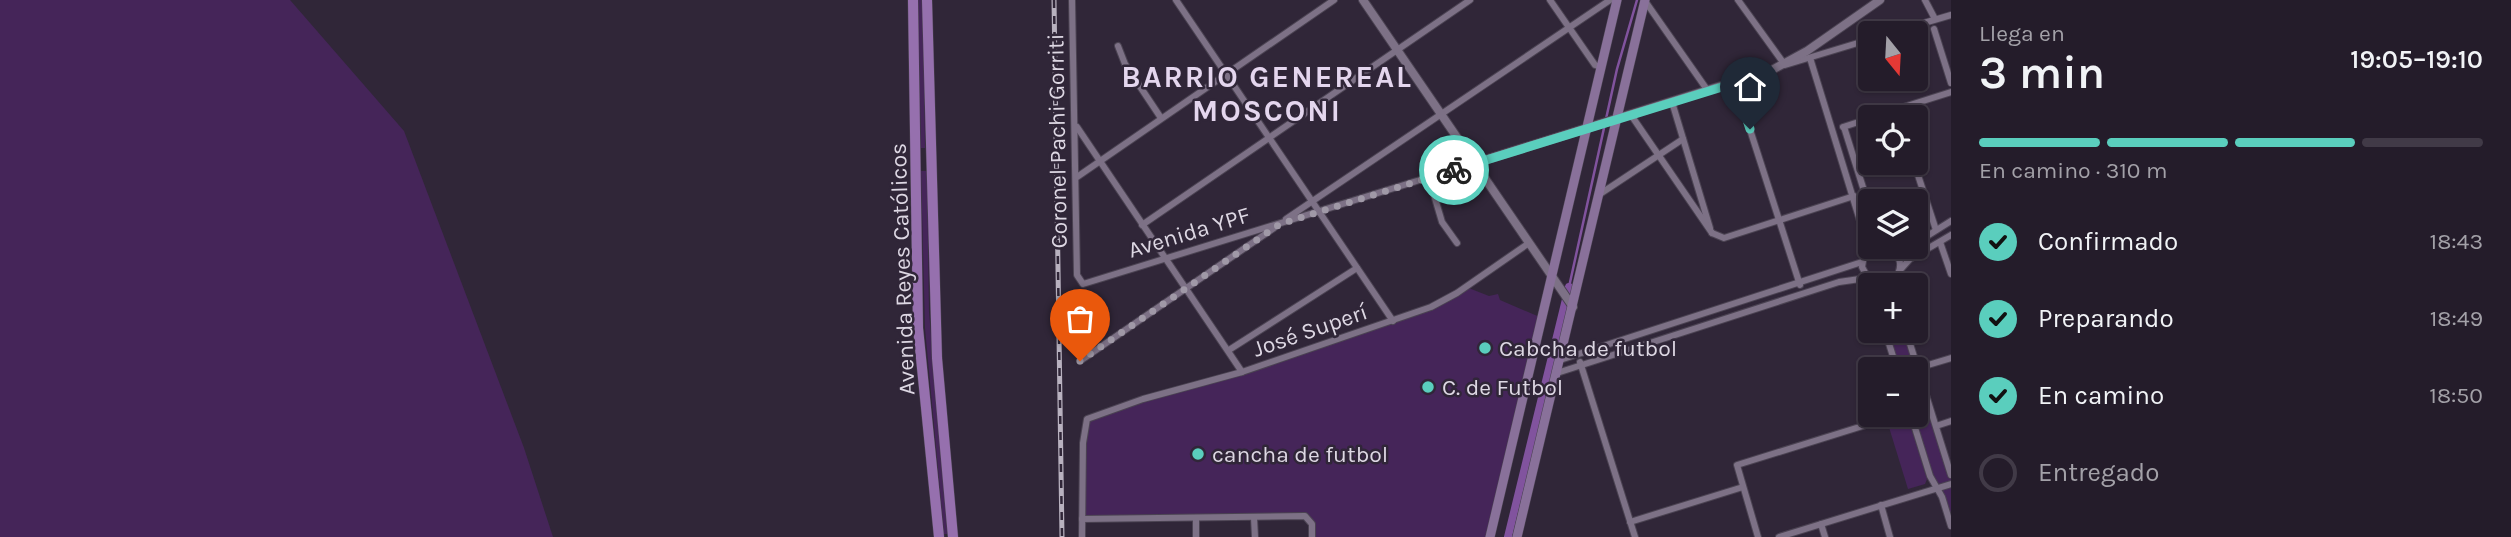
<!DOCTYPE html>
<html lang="es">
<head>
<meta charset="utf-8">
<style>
  body { margin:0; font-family:Karla,sans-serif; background:#302936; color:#f1f3f6; height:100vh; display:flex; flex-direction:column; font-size:26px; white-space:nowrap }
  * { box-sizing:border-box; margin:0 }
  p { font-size:23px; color:#a3a1a8 }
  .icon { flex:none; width:38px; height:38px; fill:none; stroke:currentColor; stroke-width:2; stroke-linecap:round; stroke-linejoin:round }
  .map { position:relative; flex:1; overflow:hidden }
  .drawer { display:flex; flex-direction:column; background:#241c2a; width:560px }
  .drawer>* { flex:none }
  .needle { width:46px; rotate:162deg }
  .controls { position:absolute; left:1858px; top:21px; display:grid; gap:14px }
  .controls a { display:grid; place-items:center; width:70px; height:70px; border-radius:7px; background:#241c2a; box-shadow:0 2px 5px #0004,0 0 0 2px #413a47; font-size:35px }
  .pin { position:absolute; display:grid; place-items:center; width:60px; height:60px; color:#fff; margin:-72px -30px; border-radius:50% 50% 50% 0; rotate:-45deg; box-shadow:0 0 7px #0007 }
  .pin .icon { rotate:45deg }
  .courier { position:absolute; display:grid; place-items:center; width:70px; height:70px; margin:-35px; border:5px solid #5acebd; border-radius:50%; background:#fff; color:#222; box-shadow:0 2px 9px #0007 }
  .head em { font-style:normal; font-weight:600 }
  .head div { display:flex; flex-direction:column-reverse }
  .head { display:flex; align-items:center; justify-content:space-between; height:119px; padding:0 28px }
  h1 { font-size:46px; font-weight:600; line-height:52px }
  .bar { display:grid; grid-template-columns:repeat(4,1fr); gap:10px 7px; align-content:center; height:84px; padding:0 28px }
  .bar i { height:9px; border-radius:5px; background:#413a47 }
  .bar .active { background:#5acebd }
  .bar p { grid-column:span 4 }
  ol { padding:0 28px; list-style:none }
  li { display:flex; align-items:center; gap:21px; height:77px }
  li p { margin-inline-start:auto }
  li .icon { padding:7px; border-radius:50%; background:#5acebd; color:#111; stroke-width:4 }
  li:last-child { color:#a3a1a8 }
  li i { width:38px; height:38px; border:4px solid #413a47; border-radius:50% }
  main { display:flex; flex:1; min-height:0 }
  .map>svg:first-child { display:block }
</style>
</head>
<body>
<main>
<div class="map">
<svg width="1951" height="537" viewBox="0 0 1951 537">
  <rect width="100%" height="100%" fill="#302638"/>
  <!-- green -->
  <g fill="#452559">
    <polygon points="0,0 290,0 404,131 524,448 553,537 0,537"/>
    <polygon points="918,0 923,0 925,148 921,148"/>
    <polygon points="921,171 927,171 929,312 948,534 944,534 925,328"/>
    <polygon points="1466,287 1489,296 1498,294 1500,300 1542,318 1488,537 1311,537 1311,521 1304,516 1082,519 1087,419 1427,308"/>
    <polygon points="1885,331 1907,331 1951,474 1951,526 1930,476 1911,415 1916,415 1916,369 1897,369"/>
    <polygon points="1904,419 1909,420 1927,479 1925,484 1908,489 1888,424"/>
  </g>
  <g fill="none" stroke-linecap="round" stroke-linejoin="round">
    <!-- stream -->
    <polyline stroke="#81539e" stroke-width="2.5" points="1569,287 1617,69 1637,0"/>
    <!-- canal -->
    <polyline stroke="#81539e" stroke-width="8" points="1508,537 1569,287"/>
    <!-- minor casing -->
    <g stroke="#4b4352" stroke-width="8">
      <g id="minor">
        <polyline points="1072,0 1077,275 1083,284 1475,163"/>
        <polyline points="1176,0 1393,321"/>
        <polyline points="1550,0 1595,65 1601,67"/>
        <polyline points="1738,0 1785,65 1871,39"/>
        <polyline points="1925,0 1935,19"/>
        <polyline points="1645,1 1708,91"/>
        <polyline points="1934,29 1951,83"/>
        <polyline points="1890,33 1951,15"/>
        <polyline points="1118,46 1125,64 1161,118"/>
        <polyline points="1810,58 1869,250"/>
        <polyline points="1735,83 1800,285"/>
        <polyline points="1672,102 1710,228"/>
        <polyline points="1631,115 1712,233"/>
        <polyline points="1872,117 1951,92"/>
        <polyline points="1077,127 1242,372"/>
        <polyline points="1843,127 1871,118"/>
        <polyline points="1844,127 1871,213"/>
        <polyline points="1914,163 1936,230"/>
        <polyline points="1077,177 1334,0"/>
        <polyline points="1429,178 1442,222 1457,243"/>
        <polyline points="1600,194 1683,139"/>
        <polyline points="1286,219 1610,0"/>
        <polyline points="1142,225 1470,0"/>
        <polyline points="1712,233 1724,238 1854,196"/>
        <polyline points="1940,242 1951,274"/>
        <polyline points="1916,243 1951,221"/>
        <path d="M1876 247 1864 256 1862 267 1869 280 1880 284 1896 277C1904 265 1900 253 1886 247"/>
        <polyline points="1896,253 1911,247"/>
        <polyline points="1900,270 1910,259 1951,235"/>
        <polyline points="1885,331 1897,369"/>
        <polyline points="1906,331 1951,475"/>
        <polyline points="1229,350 1357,268"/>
        <polyline points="1560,360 1862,262"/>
        <polyline points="1080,361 1274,228"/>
        <polyline points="1580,362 1635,537"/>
        <polyline points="1918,368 1951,358"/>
        <polyline points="1557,373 1839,282 1867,278"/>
        <polyline points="1911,415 1930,476 1942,497 1951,526"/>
        <polyline points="1936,426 1951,421"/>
        <polyline points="1881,505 1890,537"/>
        <polyline points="1196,518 1196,537"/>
        <polyline points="1254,518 1255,537"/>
        <polyline points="1082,519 1305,516 1312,524 1312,537"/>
        <polyline points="1630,522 1743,487"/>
        <polyline points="1821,524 1825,537"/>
        <polyline points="1082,537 1083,443 1087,419 1143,399 1242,372 1431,307 1457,293 1529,243"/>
        <polyline points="1758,537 1737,465 1898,415"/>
        <polyline points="1779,537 1951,484"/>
      </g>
    </g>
    <!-- tertiary casing -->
    <g stroke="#4b4352" stroke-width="10">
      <g id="tertiary">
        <polyline points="1363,0 1573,307"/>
        <polyline points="1475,163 1772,70 1807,51 1880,0"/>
      </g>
    </g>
    <!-- secondary casing -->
    <g stroke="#4b4352" stroke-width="10">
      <g id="secondary">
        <polyline points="1490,537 1617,0"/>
        <polyline points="1517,537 1645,0"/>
      </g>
    </g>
    <!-- primary casing -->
    <g stroke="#4b4352" stroke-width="11">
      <g id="primary">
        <polyline points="913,0 918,328 939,537"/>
        <polyline points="927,0 937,358 953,537"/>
      </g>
    </g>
    <!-- minor -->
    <use href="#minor" stroke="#7d7186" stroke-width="6"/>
    <!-- tertiary -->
    <use href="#tertiary" stroke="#7d7186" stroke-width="8"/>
    <!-- secondary -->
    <use href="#secondary" stroke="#89719a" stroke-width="9"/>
    <!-- primary -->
    <use href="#primary" stroke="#9670ae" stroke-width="10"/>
    <!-- rail casing -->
    <g stroke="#b8b1bf" stroke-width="5">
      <polyline id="rail" points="1054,0 1062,537"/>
    </g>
    <!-- rail -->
    <use href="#rail" stroke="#302638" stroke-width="2.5" stroke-dasharray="8" stroke-linecap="butt"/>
  </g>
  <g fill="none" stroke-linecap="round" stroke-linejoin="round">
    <!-- done -->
    <polyline stroke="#a099a7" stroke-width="7" stroke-dasharray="0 12.6" points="1080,361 1280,224 1454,170"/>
    <!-- route -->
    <polyline stroke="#5acebd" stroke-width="9" points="1454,170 1735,83 1750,129"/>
  </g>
  <!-- markers -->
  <g fill="#5acebd" stroke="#302638" stroke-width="2.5">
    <circle cx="1485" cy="348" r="7"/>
    <circle cx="1428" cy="387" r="7"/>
    <circle cx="1198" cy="454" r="7"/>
  </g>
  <g text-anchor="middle" stroke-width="5" stroke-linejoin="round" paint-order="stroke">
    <!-- street labels -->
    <g font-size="23" fill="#ddd7e3" stroke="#302638">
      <text transform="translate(1057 141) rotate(-91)" y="8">Coronel Pachi Gorriti</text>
      <text transform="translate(1189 232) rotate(-17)" y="8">Avenida YPF</text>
      <text transform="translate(902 269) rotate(-92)" y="8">Avenida Reyes Católicos</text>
      <text transform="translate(1310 330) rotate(-19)" y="8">José Superí</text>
    </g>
    <!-- poi labels -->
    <g font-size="23" fill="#ddd7e3" stroke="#302638" text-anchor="start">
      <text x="1499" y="356">Cabcha de futbol</text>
      <text x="1442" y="395">C. de Futbol</text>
      <text x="1212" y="462">cancha de futbol</text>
    </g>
    <!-- district labels -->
    <g font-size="30" font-weight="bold" letter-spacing="2" fill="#e4d6ee" stroke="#302638">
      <text x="1267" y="87">BARRIO GENEREAL<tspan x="1267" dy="34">MOSCONI</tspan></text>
    </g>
  </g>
</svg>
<div class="controls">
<a><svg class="needle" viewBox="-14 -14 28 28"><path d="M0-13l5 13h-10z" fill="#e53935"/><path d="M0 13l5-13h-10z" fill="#a3a1a8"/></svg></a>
<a><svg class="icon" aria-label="locate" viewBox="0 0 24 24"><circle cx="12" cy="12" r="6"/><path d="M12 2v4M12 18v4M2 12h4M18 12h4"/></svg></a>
<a><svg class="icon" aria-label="layers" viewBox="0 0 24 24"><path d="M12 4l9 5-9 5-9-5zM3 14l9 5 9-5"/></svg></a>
<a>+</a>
<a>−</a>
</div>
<div class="pin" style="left:1080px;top:361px;background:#ea580c"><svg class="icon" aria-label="bag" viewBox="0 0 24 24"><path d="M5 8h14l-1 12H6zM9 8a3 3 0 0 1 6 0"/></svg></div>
<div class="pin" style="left:1750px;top:129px;background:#1f2937"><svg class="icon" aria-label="home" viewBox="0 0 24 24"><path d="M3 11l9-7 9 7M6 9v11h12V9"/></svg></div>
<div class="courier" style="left:1454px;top:170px"><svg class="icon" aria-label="bike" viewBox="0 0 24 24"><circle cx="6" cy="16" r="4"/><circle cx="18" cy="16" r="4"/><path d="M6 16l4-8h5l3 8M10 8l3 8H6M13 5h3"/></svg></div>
</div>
<section class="drawer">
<div class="head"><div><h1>3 min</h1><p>Llega en</p></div><em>19:05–19:10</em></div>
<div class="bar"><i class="active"></i><i class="active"></i><i class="active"></i><i></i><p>En camino · 310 m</p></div>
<ol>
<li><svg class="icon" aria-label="check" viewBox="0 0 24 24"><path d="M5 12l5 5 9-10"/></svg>Confirmado<p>18:43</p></li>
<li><svg class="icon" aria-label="check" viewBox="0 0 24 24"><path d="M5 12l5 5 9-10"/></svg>Preparando<p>18:49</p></li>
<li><svg class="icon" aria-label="check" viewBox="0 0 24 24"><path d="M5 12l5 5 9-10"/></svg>En camino<p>18:50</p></li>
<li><i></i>Entregado</li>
</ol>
</section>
</main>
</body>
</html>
